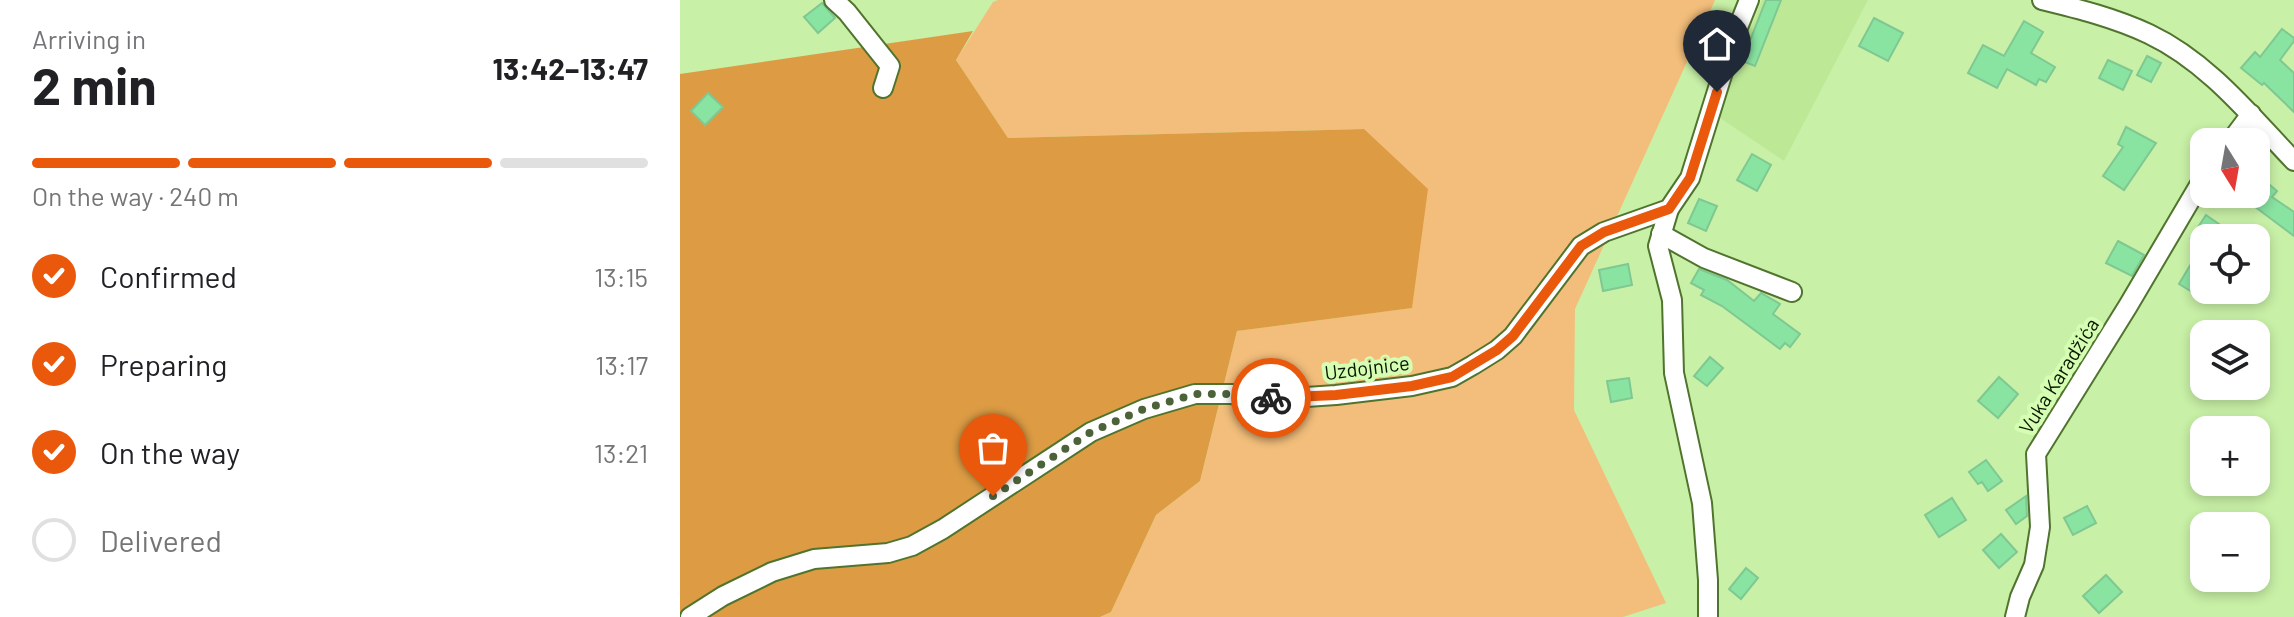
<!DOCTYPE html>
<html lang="en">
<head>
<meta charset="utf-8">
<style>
  body { margin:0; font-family:Barlow,sans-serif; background:#f6f6f6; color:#202124; height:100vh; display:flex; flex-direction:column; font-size:30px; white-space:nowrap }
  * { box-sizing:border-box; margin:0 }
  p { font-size:26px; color:#757577 }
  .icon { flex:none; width:44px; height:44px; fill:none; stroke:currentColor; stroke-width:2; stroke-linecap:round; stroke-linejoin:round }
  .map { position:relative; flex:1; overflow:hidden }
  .sheet { display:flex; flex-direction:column; background:#fff; width:680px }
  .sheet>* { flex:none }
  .needle { width:52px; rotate:169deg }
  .fabs { position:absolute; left:1510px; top:128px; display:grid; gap:16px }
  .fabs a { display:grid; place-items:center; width:80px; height:80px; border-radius:16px; background:#fff; box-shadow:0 4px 12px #0003; font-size:40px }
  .pin { position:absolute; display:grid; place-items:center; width:68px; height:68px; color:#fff; margin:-82px -34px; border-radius:50% 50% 50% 0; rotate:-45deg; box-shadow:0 0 8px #0007 }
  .pin .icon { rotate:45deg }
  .courier { position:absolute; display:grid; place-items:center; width:80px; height:80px; margin:-40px; border:6px solid #ea580c; border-radius:50%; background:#fff; color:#222; box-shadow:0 2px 10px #0007 }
  .headline em { font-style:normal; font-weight:700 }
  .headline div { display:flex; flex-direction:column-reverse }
  .headline { display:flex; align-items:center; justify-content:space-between; height:136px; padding:0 32px }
  h1 { font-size:52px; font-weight:700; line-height:60px }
  .bar { display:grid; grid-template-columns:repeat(4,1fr); gap:12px 8px; align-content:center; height:96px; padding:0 32px }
  .bar i { height:10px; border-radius:6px; background:#e0e0e0 }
  .bar .current { background:#ea580c }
  .bar p { grid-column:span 4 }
  ol { padding:0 32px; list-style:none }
  li { display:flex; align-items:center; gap:24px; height:88px }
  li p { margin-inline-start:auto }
  li .icon { padding:8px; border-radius:50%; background:#ea580c; color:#fff; stroke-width:4 }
  li:last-child { color:#757577 }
  li i { width:44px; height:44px; border:4px solid #e0e0e0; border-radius:50% }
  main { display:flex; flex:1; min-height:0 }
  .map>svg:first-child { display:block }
</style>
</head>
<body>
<main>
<section class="sheet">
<div class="headline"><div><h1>2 min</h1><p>Arriving in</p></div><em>13:42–13:47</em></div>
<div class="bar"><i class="current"></i><i class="current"></i><i class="current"></i><i></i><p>On the way · 240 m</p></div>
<ol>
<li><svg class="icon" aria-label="check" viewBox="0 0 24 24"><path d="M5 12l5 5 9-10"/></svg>Confirmed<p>13:15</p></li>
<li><svg class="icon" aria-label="check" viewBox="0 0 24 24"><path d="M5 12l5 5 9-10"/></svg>Preparing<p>13:17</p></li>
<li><svg class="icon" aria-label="check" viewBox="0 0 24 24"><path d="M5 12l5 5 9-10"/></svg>On the way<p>13:21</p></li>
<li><i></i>Delivered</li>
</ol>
</section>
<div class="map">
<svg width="1614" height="617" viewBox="0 0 1614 617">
  <rect width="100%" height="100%" fill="#c8f0a6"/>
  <!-- built -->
  <polygon fill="#bde997" points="1082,0 1188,0 1104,161 1037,116"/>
  <!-- green -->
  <polygon fill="#f3be7b" points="318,0 1035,0 895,309 894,410 986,603 943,617 420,617 431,612 476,515 520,481 557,331 731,308 684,129 328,138 276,60 313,2"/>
  <!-- forest -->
  <polygon fill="#dd9c44" points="293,31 276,60 328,138 684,129 748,189 732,308 557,331 520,481 476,515 431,612 420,617 0,617 0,74"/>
  <!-- building -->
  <g fill="#89e4a2" stroke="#7fc892" stroke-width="2">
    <polygon points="1086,0 1101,0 1075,66 1062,61"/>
    <polygon points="142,3 155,18 138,33 124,17"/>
    <polygon points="1194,18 1223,33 1208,61 1179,46"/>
    <polygon points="1344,21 1363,32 1351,53 1375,67 1366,82 1359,79 1356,85 1327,69 1317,88 1288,73 1303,45 1324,56"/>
    <polygon points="1602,29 1614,38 1614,41 1600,60 1614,73 1614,112 1584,83 1582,85 1561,68 1575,52 1580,57"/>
    <polygon points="1467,56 1481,63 1471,82 1457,75"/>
    <polygon points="1428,60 1452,71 1443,90 1419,78"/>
    <polygon points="28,93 43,107 25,125 11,111"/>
    <polygon points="1446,127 1476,143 1444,190 1423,176 1443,147 1438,144"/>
    <polygon points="1072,154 1091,165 1077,191 1057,180"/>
    <polygon points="1576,173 1597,191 1592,197 1614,212 1614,236 1558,194 1576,194"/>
    <polygon points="1019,199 1037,206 1026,231 1008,223"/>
    <polygon points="1526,215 1546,229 1540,238 1511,238"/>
    <polygon points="1438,241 1464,255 1452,276 1426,263"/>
    <polygon points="948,264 952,285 923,291 919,270"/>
    <polygon points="1511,264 1524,272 1524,284 1517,295 1499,284"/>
    <polygon points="1019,269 1047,280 1074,301 1081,293 1100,304 1093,314 1120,334 1110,347 1105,343 1100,349 1042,306 1021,295 1024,290 1011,283"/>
    <polygon points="1030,357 1043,368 1027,386 1014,376"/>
    <polygon points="1319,377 1338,394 1318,418 1298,401"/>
    <polygon points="949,378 952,398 931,402 927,381"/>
    <polygon points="1306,460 1322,481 1308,491 1302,482 1298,484 1289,472"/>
    <polygon points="1346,496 1347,516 1336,524 1326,510"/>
    <polygon points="1272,498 1286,520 1259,537 1245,515"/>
    <polygon points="1407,506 1416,523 1393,535 1384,518"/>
    <polygon points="1321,534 1337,552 1319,568 1303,550"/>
    <polygon points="1066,568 1078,578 1061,599 1049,589"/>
    <polygon points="1426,575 1442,592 1419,613 1403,596"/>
  </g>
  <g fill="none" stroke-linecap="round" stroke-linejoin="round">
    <!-- minor casing -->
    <g stroke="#50742e" stroke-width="22">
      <g id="minor">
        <polyline points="154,0 167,12 210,66 203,88"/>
        <path d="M1362 0C1399 9 1435 18 1469 34 1528 62 1570 115 1614 161"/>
        <polyline points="1550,142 1571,114"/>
        <polyline points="989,209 978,246 992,300 994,373 1022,503 1028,580 1028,617"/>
        <polyline points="981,234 1024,258 1112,292"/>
        <polyline points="10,617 43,596 92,572 134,559 208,553 232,546 263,529 411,432 464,409 515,394 551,394 596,399 656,395 732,386 772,377 793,365 817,350 833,336 901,246 924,232 989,209 1010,178 1053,40 1069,0"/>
        <polyline points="1335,617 1340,597 1354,565 1360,527 1356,454 1448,306 1524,177"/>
      </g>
    </g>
    <!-- minor -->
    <use href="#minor" stroke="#fff" stroke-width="18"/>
  </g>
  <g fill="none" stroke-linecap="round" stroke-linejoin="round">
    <!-- done -->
    <polyline stroke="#4c633a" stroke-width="8" stroke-dasharray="0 14.4" points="313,496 411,432 464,409 515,394 551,394 591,398"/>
    <!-- route -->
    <polyline stroke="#ea580c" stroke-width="10" points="591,398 656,395 732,386 772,377 817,350 833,336 901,246 924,232 989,209 1010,178 1037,92"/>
  </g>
  <g text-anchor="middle" stroke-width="8" stroke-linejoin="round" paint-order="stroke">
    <!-- street labels -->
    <g font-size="20" fill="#091700" stroke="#d5feb3">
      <text transform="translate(687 368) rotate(-7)" y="7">Uzdojnice</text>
      <text transform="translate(1379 376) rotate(-58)" y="7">Vuka Karadžića</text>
    </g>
  </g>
</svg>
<div class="fabs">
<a><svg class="needle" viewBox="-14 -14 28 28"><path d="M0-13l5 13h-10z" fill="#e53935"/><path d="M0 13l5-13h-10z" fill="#757577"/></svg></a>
<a><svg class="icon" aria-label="locate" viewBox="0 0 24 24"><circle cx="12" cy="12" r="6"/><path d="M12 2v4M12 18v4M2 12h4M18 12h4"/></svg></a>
<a><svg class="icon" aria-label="layers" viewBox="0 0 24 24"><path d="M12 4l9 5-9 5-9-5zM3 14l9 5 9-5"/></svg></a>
<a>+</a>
<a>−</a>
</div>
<div class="pin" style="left:313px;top:496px;background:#ea580c"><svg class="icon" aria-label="bag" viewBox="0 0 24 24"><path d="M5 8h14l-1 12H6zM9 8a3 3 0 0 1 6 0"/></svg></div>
<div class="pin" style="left:1037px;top:92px;background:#1f2937"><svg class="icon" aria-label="home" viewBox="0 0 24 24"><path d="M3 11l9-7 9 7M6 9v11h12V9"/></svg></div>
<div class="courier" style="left:591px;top:398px"><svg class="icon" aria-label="bike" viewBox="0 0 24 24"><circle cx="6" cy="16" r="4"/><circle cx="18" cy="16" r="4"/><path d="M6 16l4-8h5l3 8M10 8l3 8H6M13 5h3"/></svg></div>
</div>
</main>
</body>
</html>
